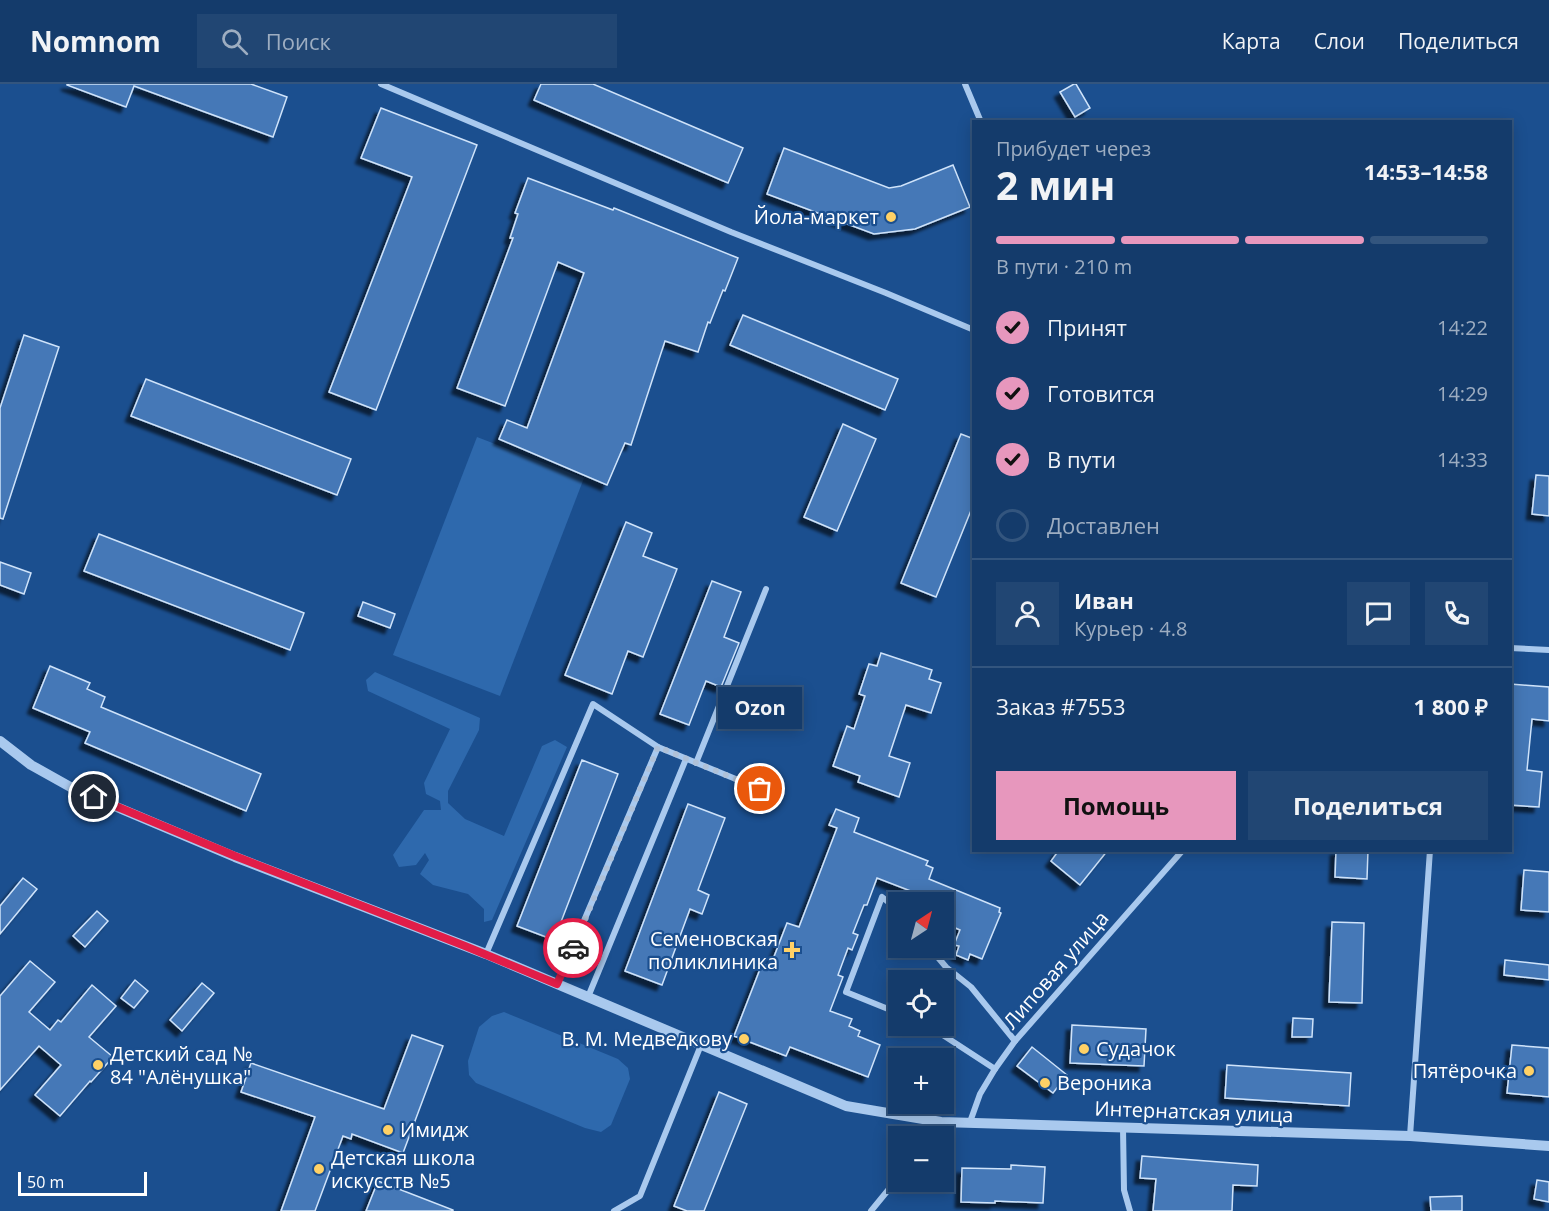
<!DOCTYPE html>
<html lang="ru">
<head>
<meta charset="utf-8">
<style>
  body { margin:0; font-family:"Open Sans",sans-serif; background:#214673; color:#f1f3f6; height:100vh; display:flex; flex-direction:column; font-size:22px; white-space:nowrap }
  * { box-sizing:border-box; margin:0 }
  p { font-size:20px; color:#9dadc1 }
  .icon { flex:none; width:33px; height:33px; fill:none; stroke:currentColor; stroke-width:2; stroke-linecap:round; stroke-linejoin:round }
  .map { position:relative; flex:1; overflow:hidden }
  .side { position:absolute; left:972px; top:36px; width:540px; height:732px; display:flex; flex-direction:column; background:#143b6b; border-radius:0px; box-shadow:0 3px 15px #0003,0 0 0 2px #33557e }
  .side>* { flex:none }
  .needle { width:39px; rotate:36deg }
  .fabs { position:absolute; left:888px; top:808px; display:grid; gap:12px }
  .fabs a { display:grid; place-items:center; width:66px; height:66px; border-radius:0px; background:#143b6b; box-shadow:0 3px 15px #0003,0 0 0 2px #33557e; font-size:30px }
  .scale { position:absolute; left:18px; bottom:15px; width:129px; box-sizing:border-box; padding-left:6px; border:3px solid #fff; border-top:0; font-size:16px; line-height:21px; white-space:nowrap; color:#fff; -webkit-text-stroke:4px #1b4f8f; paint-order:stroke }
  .pin { position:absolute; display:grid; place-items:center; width:51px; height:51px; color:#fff; margin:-26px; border:3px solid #fff; border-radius:50%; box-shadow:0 2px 6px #0007 }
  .courier { position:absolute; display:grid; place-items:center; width:60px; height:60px; margin:-30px; border:4px solid #e11d48; border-radius:50%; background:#fff; color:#222; box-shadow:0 2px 8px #0007 }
  .bubble { position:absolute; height:42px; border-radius:0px; background:#143b6b; box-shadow:0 3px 15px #0003,0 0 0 2px #33557e; font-size:20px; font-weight:700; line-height:42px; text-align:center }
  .overview em { font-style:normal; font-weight:700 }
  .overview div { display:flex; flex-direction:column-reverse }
  .overview { display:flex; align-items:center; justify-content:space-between; height:102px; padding:0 24px }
  h1 { font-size:39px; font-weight:700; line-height:45px }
  .bar { display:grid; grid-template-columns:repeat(4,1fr); gap:9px 6px; align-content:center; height:72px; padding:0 24px }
  .bar i { height:8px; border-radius:4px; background:#33557e }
  .bar .active { background:#e797bd }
  .bar p { grid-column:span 4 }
  .line { display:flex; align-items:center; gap:15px; padding:0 24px; border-top:2px solid #33557e }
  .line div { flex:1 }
  .round { display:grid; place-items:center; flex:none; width:63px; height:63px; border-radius:0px; background:#214673 }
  ol { padding:0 24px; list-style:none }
  li { display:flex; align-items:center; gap:18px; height:66px }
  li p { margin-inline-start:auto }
  li .icon { padding:6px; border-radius:50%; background:#e797bd; color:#111; stroke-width:4 }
  li:last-child { color:#9dadc1 }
  li i { width:33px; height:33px; border:3px solid #33557e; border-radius:50% }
  .cta { display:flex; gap:12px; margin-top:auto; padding:12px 24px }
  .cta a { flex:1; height:69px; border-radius:0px; background:#e797bd; color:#111; font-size:24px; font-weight:700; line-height:69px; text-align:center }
  .cta a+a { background:#214673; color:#f1f3f6 }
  header { display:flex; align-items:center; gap:36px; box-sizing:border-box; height:84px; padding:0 30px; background:#143b6b; border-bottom:2px solid #33557e }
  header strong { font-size:28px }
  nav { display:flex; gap:33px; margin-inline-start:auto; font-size:21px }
  .search { width:420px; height:54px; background:#214673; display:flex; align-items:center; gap:15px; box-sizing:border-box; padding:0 21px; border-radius:0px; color:#9dadc1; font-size:22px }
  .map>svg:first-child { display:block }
</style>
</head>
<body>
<header>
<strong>Nomnom</strong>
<div class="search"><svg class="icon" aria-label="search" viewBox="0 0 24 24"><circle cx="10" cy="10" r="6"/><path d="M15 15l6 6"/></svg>Поиск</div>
<nav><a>Карта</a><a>Слои</a><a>Поделиться</a></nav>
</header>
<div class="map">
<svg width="1549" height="1127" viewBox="0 0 1549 1127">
  <defs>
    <filter id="shadow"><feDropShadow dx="-5.5" dy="5.5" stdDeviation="1.5" flood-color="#0009"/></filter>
  </defs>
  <rect width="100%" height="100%" fill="#1b4f8f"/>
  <!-- grass -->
  <g fill="#2e69ad">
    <polygon points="477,353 584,394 500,612 393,571"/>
    <polygon points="375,588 480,634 479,646 448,707 448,719 465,735 504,752 542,662 555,656 567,663 492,836 484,838 484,825 468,810 433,801 420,790 429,776 425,769 416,781 399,783 393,771 424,726 441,726 440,717 426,710 424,699 450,645 368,607 366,596"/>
    <polygon points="504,928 618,975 628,984 630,995 611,1041 601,1048 585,1044 476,999 469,991 468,977 479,943 492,932"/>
  </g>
  <!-- building -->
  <g fill="#4478b7" stroke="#cfe3fa" stroke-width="1.5" filter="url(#shadow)">
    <polygon points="67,0 251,0 287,13 273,53 134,2 126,23 67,1"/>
    <polygon points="541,0 593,0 743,64 728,99 534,16"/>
    <polygon points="1074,0 1076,0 1090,24 1075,33 1060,8"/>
    <polygon points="381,24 477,61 376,326 329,308 412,93 361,74"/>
    <polygon points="784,64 889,104 901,102 953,81 970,123 915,145 874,150 767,110"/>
    <polygon points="528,94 613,126 614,124 738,174 725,207 723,206 710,239 708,238 698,268 665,257 631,361 625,359 607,401 499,355 507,336 527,344 584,189 558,178 505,322 457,304 513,154 510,154 518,130 515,129"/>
    <polygon points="743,231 898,295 885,326 730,261"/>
    <polygon points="24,251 59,263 3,435 0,434 0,324"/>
    <polygon points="146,295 351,375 337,411 131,332"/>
    <polygon points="843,340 876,355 837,447 804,433"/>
    <polygon points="961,350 974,355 974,419 936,513 901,499"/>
    <polygon points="1536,391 1549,392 1549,432 1532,430"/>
    <polygon points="626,438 652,449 643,472 677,485 643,573 628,567 612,610 565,591"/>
    <polygon points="99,450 304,529 290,566 84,487"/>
    <polygon points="0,478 31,489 24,510 0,501"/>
    <polygon points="712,497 741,508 724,553 739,559 721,603 706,597 689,641 660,630"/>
    <polygon points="363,518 395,530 390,544 358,532"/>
    <polygon points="881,569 932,586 929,595 941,599 931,629 906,621 889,672 910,679 899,713 858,698 860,692 833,682 847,642 854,645 865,612 859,610 869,580 877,582"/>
    <polygon points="50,582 90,599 87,605 105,613 101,623 261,690 246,727 85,659 90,648 33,624"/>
    <polygon points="1510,600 1549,603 1549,637 1532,635 1527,686 1542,688 1539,723 1510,721"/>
    <polygon points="582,676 618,690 554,856 517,842"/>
    <polygon points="688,720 725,734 698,806 709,811 702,830 690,825 662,901 625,887"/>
    <polygon points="836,725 859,734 854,748 928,777 926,781 933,784 929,795 1000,824 999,828 1001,829 982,875 970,870 968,876 956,871 959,862 954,861 960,846 944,839 944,819 918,819 921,811 877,794 867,821 864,821 853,849 858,851 852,866 848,864 838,891 843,893 830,927 852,935 849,942 860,947 858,952 880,961 868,993 790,963 786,972 734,952 762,880 770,883 787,839 799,843 837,744 829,741"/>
    <polygon points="1059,766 1108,766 1080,801 1051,777"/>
    <polygon points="1336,766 1368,766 1367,795 1335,793"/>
    <polygon points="1524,786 1549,788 1549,828 1521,826"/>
    <polygon points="23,794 37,805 0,850 0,822"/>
    <polygon points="97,827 108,837 85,863 73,852"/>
    <polygon points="1332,838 1364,839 1362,919 1329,918"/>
    <polygon points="1505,876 1549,881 1549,896 1504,891"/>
    <polygon points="30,877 55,898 29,928 50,946 58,936 61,938 92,901 116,922 89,953 113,973 91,998 90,997 60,1032 35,1011 61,981 39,962 0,1006 0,912"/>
    <polygon points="135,896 148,907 134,924 121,914"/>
    <polygon points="202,899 214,909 182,947 170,936"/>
    <polygon points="1293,934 1313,935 1312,953 1292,953"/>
    <polygon points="1072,941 1146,945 1144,982 1070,979"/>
    <polygon points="412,951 443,962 403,1069 352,1050 351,1055 343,1052 315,1127 281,1127 315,1033 241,1008 251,979 384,1025"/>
    <polygon points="1512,961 1549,964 1549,1013 1507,1009"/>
    <polygon points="1032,963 1067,991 1053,1009 1017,982"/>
    <polygon points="1227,981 1351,989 1349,1022 1225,1014"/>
    <polygon points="719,1008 747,1020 704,1127 687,1127 674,1122"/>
    <polygon points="1142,1072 1258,1081 1257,1102 1233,1101 1232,1127 1153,1127 1156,1095 1140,1094"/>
    <polygon points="1011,1081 1045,1083 1043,1119 995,1117 995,1119 961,1118 962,1084 1011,1085"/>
    <polygon points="1537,1096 1549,1098 1549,1118 1534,1115"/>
    <polygon points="378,1097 453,1126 453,1127 366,1127"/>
    <polygon points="1462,1112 1462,1127 1431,1127 1430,1113"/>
  </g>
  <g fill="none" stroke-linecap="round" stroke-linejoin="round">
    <!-- minor -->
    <g stroke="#a9c9ee" stroke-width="6">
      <polyline points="381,0 731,148 886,209 974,246"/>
      <polyline points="965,0 981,38"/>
      <polyline points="1510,564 1549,566"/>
      <polyline points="658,663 760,705"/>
      <polyline points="696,679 766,505"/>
      <polyline points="898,826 882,813 846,908 898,929"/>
      <polyline points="930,864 946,883 971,903 1015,957"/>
      <polyline points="486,870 593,620 658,663 557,900"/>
      <polyline points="588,913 686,675"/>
      <polyline points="929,942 995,985"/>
      <polyline points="970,1038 980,1010 995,985 1015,957 1183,766"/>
      <polyline points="1123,1044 1124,1106 1130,1127"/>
      <polyline points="1410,1052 1430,766"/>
      <polyline points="929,1053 940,1038"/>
      <polyline points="614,1127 640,1112 701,961"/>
      <polyline points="871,1127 898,1094"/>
    </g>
    <!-- tertiary -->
    <polyline stroke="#a9c9ee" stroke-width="10" points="0,657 31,681 74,705 235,773 486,870 846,1022 941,1038 1410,1052 1549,1062"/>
  </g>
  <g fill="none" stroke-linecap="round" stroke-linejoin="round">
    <!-- done -->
    <polyline stroke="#afc1d8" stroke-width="6" stroke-dasharray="0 10.8" points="573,864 658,663 760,705"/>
    <!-- route -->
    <polyline stroke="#e11d48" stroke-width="8" points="94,713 235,772 465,862 557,900 573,864"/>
  </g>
  <!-- markers -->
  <g fill="#ffd166" stroke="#1b4f8f" stroke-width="2">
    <circle cx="891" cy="133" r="6"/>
    <path d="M789 857h6v6h6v6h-6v6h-6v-6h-6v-6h6z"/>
    <circle cx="744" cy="955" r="6"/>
    <circle cx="1084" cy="965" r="6"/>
    <circle cx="98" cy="981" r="6"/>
    <circle cx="1529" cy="987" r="6"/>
    <circle cx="1045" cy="999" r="6"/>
    <circle cx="388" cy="1046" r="6"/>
    <circle cx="319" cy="1085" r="6"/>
  </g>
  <g text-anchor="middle" stroke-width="4.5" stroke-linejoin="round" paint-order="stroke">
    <!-- poi labels -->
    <g font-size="20" fill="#fff" stroke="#1b4f8f" text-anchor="start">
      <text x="879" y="140" text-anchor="end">Йола-маркет</text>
      <text x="778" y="862" text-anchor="end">Семеновская<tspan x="778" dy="23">поликлиника</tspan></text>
      <text x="732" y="962" text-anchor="end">В. М. Медведкову</text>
      <text x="1096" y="972">Судачок</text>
      <text x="110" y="977">Детский сад №<tspan x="110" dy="23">84 "Алёнушка"</tspan></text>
      <text x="1517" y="994" text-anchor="end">Пятёрочка</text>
      <text x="1057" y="1006">Вероника</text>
      <text x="400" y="1053">Имидж</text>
      <text x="331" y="1081">Детская школа<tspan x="331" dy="23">искусств №5</tspan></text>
    </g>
    <!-- street labels -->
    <g font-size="20" fill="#fff" stroke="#1b4f8f">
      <text transform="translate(1056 886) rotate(-49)" y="7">Липовая улица</text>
      <text transform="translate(1194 1028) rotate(2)" y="7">Интернатская улица</text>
    </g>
  </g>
</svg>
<div class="fabs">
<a><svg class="needle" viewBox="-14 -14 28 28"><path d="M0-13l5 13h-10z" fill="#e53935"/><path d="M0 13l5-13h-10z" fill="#9dadc1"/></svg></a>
<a><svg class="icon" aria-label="locate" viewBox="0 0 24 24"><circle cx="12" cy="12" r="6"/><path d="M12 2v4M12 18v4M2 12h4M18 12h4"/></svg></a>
<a>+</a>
<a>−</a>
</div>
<div class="scale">50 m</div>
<div class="pin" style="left:760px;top:705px;background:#ea580c"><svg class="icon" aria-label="bag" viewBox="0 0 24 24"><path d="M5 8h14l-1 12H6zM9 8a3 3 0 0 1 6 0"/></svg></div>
<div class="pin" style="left:94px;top:713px;background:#1f2937"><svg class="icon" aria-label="home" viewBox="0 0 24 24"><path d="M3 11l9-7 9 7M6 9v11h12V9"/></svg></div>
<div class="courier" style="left:573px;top:864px"><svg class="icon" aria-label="car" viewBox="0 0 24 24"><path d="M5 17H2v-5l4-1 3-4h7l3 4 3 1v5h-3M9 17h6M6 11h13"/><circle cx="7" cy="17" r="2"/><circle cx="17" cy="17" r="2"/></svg></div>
<div class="bubble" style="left:718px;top:603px;width:84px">Ozon</div>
<section class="side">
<div class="overview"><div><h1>2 мин</h1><p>Прибудет через</p></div><em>14:53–14:58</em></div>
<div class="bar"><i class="active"></i><i class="active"></i><i class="active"></i><i></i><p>В пути · 210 m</p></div>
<ol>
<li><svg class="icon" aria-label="check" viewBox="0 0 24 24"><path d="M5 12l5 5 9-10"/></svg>Принят<p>14:22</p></li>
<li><svg class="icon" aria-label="check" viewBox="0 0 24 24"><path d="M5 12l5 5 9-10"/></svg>Готовится<p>14:29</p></li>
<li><svg class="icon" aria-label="check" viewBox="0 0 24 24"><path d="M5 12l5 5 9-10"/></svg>В пути<p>14:33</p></li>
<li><i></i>Доставлен</li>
</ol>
<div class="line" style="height:108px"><a class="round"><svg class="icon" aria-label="person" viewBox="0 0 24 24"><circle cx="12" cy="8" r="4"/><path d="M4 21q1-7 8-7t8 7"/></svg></a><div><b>Иван</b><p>Курьер · 4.8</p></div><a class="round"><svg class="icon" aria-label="chat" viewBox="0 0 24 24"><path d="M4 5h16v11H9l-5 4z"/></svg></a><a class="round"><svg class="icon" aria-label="phone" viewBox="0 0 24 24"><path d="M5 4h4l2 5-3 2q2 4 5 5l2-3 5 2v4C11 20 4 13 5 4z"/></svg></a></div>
<div class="line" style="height:78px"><div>Заказ #7553</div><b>1 800 ₽</b></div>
<div class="cta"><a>Помощь</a><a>Поделиться</a></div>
</section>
</div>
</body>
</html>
